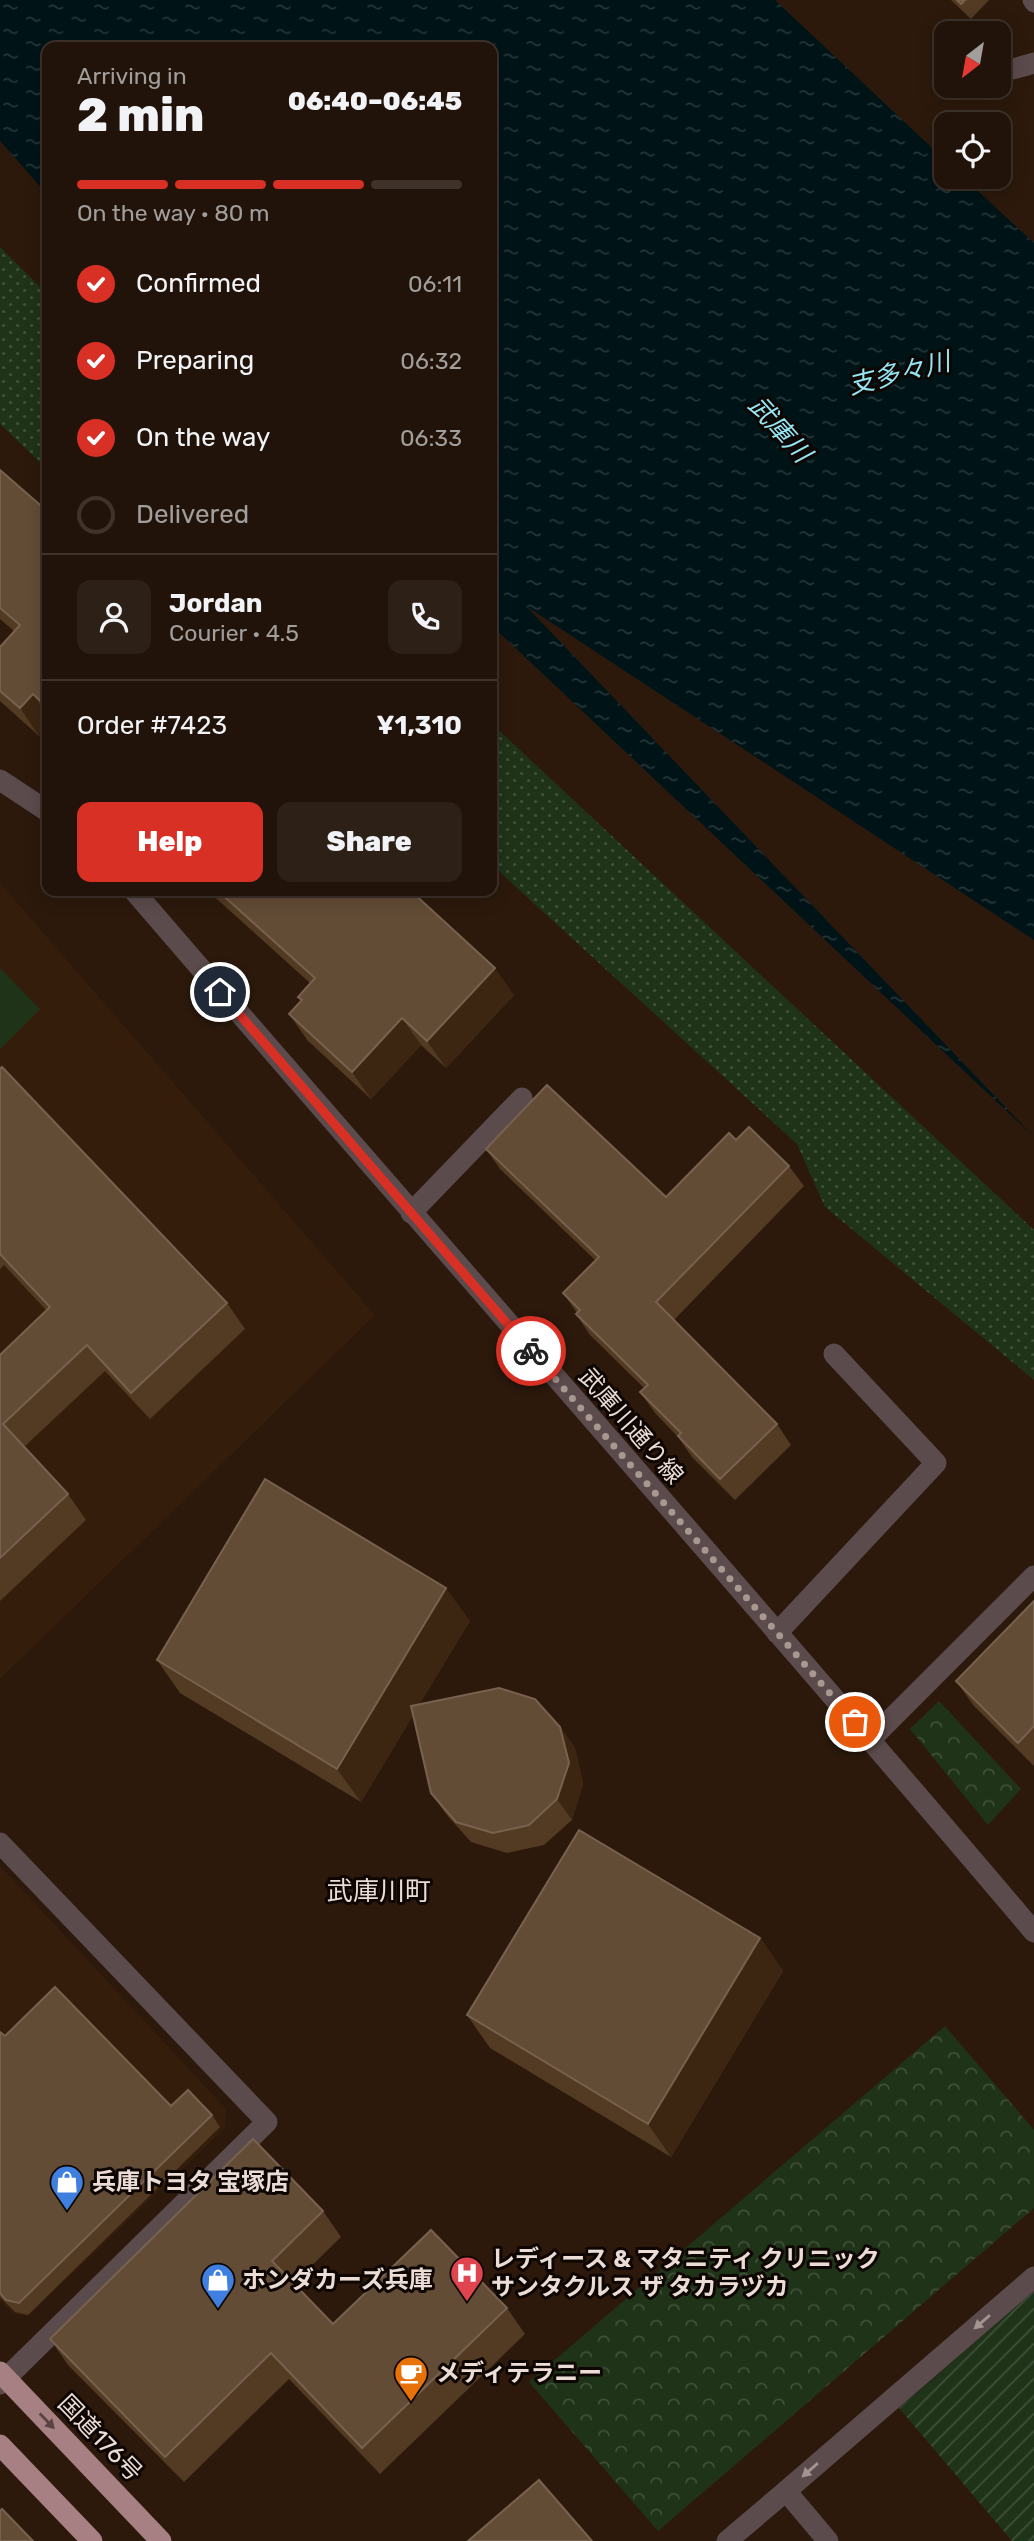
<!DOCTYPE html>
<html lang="en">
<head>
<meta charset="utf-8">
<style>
  body { margin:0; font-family:Rubik,"Noto Sans JP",sans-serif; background:#2d2017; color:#f1f3f6; height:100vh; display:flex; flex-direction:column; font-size:26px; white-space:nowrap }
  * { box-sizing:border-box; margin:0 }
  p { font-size:23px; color:#a29e9c }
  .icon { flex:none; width:38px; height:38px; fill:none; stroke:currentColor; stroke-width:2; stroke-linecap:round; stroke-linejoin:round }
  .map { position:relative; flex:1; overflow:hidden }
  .drawer { position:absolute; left:42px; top:42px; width:455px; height:854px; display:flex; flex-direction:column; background:#211309; border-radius:14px; box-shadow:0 4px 18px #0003,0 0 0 2px #3e322a }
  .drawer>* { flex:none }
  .needle { width:46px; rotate:211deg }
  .fabs { position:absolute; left:934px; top:21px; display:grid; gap:14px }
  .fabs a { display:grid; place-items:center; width:77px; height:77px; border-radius:14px; background:#211309; box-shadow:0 4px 18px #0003,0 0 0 2px #3e322a; font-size:35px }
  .pin { position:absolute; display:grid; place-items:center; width:60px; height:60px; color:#fff; margin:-30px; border:4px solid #fff; border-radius:50%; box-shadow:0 2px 7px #0007 }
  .courier { position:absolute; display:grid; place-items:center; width:70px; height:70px; margin:-35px; border:5px solid #d93025; border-radius:50%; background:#fff; color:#222; box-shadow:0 2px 9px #0007 }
  .headline em { font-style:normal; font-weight:800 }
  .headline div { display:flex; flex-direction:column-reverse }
  .headline { display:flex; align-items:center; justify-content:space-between; height:119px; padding:0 35px }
  h1 { font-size:46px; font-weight:800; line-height:52px }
  .bar { display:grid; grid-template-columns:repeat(4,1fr); gap:10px 7px; align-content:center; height:84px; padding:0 35px }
  .bar i { height:9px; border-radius:5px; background:#3e322a }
  .bar .selected { background:#d93025 }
  .bar p { grid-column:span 4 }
  .line { display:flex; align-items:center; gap:18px; padding:0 35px; border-top:2px solid #3e322a }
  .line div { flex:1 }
  .round { display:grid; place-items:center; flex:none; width:74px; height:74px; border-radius:14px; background:#2d2017 }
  ol { padding:0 35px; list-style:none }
  li { display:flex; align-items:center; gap:21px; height:77px }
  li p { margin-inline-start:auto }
  li .icon { padding:7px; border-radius:50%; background:#d93025; color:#fff; stroke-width:4 }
  li:last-child { color:#a29e9c }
  li i { width:38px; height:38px; border:4px solid #3e322a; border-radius:50% }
  .primary-button { display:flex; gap:14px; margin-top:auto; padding:14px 35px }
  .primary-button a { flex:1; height:80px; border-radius:14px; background:#d93025; color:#fff; font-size:28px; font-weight:800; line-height:80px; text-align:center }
  .primary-button a+a { background:#2d2017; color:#f1f3f6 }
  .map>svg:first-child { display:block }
</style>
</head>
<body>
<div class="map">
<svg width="1034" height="2541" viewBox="0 0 1034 2541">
  <defs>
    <pattern id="grass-dots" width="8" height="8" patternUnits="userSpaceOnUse" patternTransform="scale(1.75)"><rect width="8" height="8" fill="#1f3319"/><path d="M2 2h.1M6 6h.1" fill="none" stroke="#40503a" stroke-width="1.8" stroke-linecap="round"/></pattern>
    <pattern id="park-crowns" width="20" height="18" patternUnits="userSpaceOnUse" patternTransform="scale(1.75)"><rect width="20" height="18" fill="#1f3319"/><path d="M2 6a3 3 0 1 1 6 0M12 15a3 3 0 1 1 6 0" fill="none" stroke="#40503a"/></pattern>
    <pattern id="garden-furrows" width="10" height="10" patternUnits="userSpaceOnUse" patternTransform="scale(1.75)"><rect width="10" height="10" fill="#1f3319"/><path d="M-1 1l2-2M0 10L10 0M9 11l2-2" fill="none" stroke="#40503a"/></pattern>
    <pattern id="water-ripples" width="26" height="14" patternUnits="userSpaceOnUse" patternTransform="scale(1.75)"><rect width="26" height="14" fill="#001418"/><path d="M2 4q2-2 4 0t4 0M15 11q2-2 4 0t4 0" fill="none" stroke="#253639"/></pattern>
  </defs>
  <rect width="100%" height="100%" fill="#2c190c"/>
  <!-- built -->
  <g fill="#351d0c">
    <polygon points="0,883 375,1315 0,1679"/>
    <polygon points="0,1866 226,2109 225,2128 28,2316 14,2314 0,2300"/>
  </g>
  <!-- grass -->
  <g fill="url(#grass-dots)">
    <polygon points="0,247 47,294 47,469 0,424"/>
    <polygon points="492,724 1034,1230 1034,1380 825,1207 797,1144 492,865"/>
  </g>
  <!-- park -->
  <g fill="url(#park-crowns)">
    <polygon points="939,1701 1021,1789 988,1825 910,1729"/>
    <polygon points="945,2026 1034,2130 1034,2208 658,2531 529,2382"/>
  </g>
  <!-- garden -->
  <polygon fill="url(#garden-furrows)" points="1034,2291 1034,2541 1012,2541 899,2408"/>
  <!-- pitch -->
  <polygon fill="#1f3319" points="0,968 40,1009 0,1049"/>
  <!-- water -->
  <polygon fill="url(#water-ripples)" points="0,0 775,0 947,162 947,177 963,177 1034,243 1034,940 526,606 1034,1137 492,626 492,47 47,47 47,194 0,141"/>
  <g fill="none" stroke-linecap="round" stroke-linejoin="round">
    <!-- service -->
    <polyline stroke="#5c4b4c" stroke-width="19" points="1032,0 1034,3"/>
    <!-- minor -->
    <g stroke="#5c4b4c" stroke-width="21">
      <polyline points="1013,69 1034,63"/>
      <polyline points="0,780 47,811"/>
      <path d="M134 891C433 1239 738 1582 1034 1932"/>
      <polyline points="411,1213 522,1098"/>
      <polyline points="777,1633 936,1463 834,1354"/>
      <polyline points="871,1739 1034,1576"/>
      <polyline points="0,1843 267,2122 0,2384"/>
      <polyline points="786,2491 1034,2277"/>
    </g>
    <!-- tertiary -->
    <polyline stroke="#5c4b4c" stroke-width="21" points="727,2541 786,2491 828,2541"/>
    <!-- trunk -->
    <g stroke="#a68083" stroke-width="21">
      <polyline points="0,2372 161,2541"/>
      <polyline points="0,2445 92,2541"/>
    </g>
  </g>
  <!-- wall -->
  <g fill="#523a23">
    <polygon points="951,0 989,0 971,19"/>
    <polygon points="0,470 47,511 47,726 39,736 0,701 0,647 14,631 0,619"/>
    <polygon points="208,891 393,891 514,995 446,1068 421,1045 371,1099 308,1041 289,1014 301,1001 298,997 310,983"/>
    <polygon points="0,1069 227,1303 245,1329 150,1419 105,1371 24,1447 68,1494 86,1520 0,1601 0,1355 47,1311 4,1265 0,1269"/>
    <polygon points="736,1140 789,1166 804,1186 674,1320 777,1424 791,1445 735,1500 692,1457 678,1437 655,1413 640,1392 644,1388 590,1335 576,1314 577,1313 563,1293 595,1260 500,1169 486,1149 666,1197"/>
    <polygon points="1034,1601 1034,1766 974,1706 956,1681"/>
    <polygon points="470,1621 419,1704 560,1727 575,1748 583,1784 572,1820 544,1845 507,1853 471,1842 446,1814 431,1793 413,1715 361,1802 180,1693 157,1660"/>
    <polygon points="760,1938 783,1971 671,2157 490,2048 467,2015"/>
    <polygon points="0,2032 5,2036 171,2106 212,2115 220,2127 28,2315 15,2312 0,2297"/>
    <polygon points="323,2211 341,2237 294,2283 333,2324 507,2308 525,2334 380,2474 289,2379 184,2482 68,2365 50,2339"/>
  </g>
  <!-- shaded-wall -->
  <g fill="#3c2612">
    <polygon points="47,567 47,584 41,575"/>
    <polygon points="33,694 47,715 47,726 39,736 20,708"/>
    <polygon points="495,968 514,995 446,1068 427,1041"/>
    <polygon points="402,1018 421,1045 371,1099 352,1072"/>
    <polygon points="446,1588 470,1621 361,1802 337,1769"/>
    <polygon points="560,1727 575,1748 583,1784 572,1820 557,1799"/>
    <polygon points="760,1938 783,1971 671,2157 648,2124"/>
  </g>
  <!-- building -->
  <g fill="#624c36" stroke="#78624f" stroke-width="2">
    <polygon points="957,0 965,0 961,4"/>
    <polygon points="0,470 47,511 47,567 41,575 47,580 47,707 33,694 20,708 0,691 0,647 20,625 0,608"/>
    <polygon points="218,891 393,891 395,893 397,891 411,891 495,968 427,1041 402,1018 352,1072 289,1014 302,1000 298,997 315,978"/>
    <polygon points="2,1067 227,1303 131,1393 87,1345 3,1424 68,1494 0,1558 0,1355 50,1307 0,1254 0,1069"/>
    <polygon points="547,1085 666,1197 729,1133 736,1140 749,1127 789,1166 656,1302 777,1424 720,1479 678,1436 681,1433 640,1392 648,1385 576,1314 580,1310 563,1293 599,1257 486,1149"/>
    <polygon points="265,1479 446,1588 337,1769 157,1660"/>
    <polygon points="1034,1601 1034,1726 1018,1743 956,1681"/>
    <polygon points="499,1688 535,1699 560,1727 569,1763 557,1799 529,1825 493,1833 456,1822 431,1793 411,1706"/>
    <polygon points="579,1830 760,1938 648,2124 467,2015"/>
    <polygon points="55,1987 171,2106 188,2090 212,2115 19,2303 6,2300 0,2293 0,2032 5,2036"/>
    <polygon points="253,2139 323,2211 272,2261 333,2324 431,2230 507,2308 362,2448 271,2353 165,2457 50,2339"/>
    <polygon points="539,2480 592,2541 468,2541"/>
    <polygon points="2,2509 33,2541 0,2541 0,2511"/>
  </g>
  <!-- one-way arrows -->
  <defs><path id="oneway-solid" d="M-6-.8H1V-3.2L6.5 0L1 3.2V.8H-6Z" transform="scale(1.75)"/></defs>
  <g fill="#a49490">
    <use href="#oneway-solid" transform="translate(982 2322) rotate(139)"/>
    <use href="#oneway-solid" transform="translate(810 2470) rotate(139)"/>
  </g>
  <use fill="#5a4343" href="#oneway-solid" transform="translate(47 2421) rotate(46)"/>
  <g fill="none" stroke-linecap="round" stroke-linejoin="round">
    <!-- done -->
    <polyline stroke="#a8988f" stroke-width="7" stroke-dasharray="0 12.6" points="531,1351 855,1722"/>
    <!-- route -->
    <polyline stroke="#d93025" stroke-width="9" points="220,992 531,1351"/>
  </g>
  <!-- icons -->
  <defs>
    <g id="shop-pin" transform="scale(1.75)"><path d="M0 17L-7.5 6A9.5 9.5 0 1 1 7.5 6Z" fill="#3f7fe0" stroke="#0e0603"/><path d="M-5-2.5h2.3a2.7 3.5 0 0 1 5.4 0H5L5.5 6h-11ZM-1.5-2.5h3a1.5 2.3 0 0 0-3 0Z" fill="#fff"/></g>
    <g id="hospital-pin" transform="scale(1.75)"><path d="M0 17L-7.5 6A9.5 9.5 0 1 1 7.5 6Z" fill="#e0444e" stroke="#0e0603"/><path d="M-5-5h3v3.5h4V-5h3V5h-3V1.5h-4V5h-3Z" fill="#fff"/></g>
    <g id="cafe-pin" transform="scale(1.75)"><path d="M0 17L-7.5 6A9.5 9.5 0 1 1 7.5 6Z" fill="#e8710a" stroke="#0e0603"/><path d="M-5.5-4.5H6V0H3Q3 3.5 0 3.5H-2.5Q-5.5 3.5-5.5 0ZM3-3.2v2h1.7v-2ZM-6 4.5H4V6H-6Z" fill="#fff"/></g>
  </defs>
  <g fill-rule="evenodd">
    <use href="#shop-pin" x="67" y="2182"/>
    <use href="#hospital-pin" x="467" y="2273"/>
    <use href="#shop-pin" x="218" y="2280"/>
    <use href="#cafe-pin" x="411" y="2373"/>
  </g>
  <g text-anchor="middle" stroke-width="6" stroke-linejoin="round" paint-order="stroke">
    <!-- street labels -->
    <g font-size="24" fill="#ebddd5" stroke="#0e0603">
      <text transform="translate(631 1426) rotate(49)" y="8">武庫川通り線</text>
      <text transform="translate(100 2438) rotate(46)" y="8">国道176号</text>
    </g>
    <!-- poi labels -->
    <g font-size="24" font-weight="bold" fill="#ebddd5" stroke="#0e0603" text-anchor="start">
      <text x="92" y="2190">兵庫トヨタ 宝塚店</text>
      <text x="491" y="2267">レディース &amp; マタニティ クリニック<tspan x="491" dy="28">サンタクルス ザ タカラヅカ</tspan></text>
      <text x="242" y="2288">ホンダカーズ兵庫</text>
      <text x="436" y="2381">メディテラニー</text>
    </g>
    <!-- water labels -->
    <g font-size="26" font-style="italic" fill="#94e4f4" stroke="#0e0603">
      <text transform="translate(899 373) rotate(-14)" y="9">支多々川</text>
      <text transform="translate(780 429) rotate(48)" y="9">武庫川</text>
    </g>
    <!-- neighbourhood labels -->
    <g font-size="26" fill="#ebddd5" stroke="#0e0603">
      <text x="379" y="1900">武庫川町</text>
    </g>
  </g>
</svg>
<div class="fabs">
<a><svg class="needle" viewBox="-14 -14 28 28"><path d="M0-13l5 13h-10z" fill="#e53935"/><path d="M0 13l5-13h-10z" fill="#a29e9c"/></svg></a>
<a><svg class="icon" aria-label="locate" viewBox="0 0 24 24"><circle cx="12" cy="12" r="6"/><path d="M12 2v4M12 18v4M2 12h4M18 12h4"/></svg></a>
</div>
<div class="pin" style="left:855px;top:1722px;background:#ea580c"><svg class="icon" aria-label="bag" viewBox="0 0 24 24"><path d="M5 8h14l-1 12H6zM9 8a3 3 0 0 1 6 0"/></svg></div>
<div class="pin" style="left:220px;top:992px;background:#1f2937"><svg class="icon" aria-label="home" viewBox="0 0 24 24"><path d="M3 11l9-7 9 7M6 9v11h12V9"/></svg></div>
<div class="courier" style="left:531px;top:1351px"><svg class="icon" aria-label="bike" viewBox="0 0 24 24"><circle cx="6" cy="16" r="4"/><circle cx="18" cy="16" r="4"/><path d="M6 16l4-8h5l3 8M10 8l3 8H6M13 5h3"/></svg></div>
<section class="drawer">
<div class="headline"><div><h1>2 min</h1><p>Arriving in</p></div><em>06:40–06:45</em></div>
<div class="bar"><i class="selected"></i><i class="selected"></i><i class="selected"></i><i></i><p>On the way · 80 m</p></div>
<ol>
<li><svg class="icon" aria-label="check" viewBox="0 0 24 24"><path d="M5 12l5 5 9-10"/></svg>Confirmed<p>06:11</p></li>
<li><svg class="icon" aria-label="check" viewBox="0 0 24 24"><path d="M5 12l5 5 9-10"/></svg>Preparing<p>06:32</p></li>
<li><svg class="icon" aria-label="check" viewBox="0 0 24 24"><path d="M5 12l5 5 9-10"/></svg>On the way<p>06:33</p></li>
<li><i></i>Delivered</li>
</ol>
<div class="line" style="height:126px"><a class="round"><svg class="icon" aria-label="person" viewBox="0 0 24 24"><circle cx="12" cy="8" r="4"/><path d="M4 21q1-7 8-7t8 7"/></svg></a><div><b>Jordan</b><p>Courier · 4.5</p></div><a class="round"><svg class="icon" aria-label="phone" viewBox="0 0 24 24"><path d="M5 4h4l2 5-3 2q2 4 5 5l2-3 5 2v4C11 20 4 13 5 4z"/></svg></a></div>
<div class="line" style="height:91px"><div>Order #7423</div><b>¥1,310</b></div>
<div class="primary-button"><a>Help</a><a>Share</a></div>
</section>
</div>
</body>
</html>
